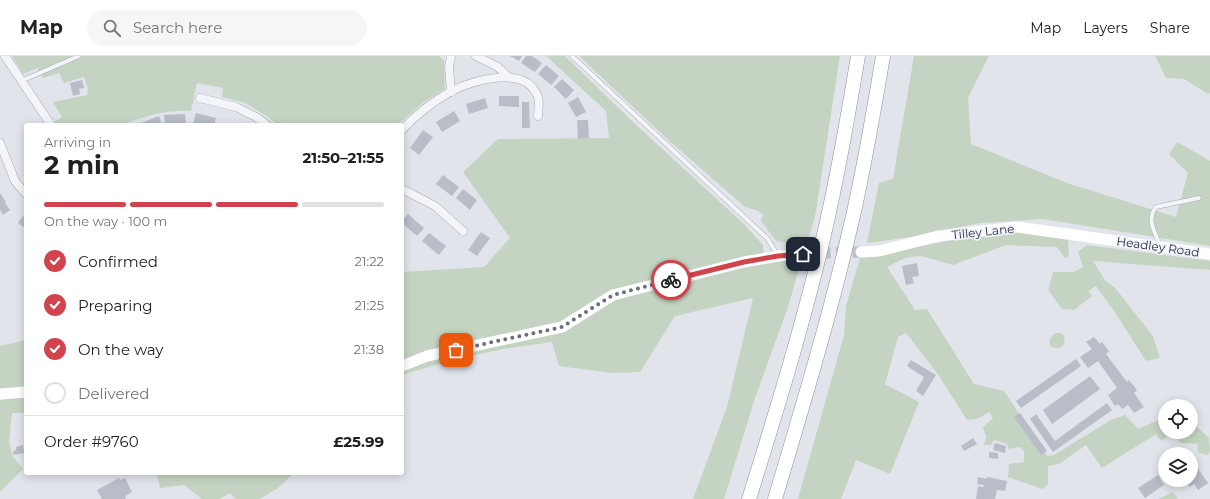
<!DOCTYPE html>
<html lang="en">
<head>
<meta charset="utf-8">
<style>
  body { margin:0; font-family:Montserrat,sans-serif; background:#f6f6f6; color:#202124; height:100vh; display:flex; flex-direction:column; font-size:15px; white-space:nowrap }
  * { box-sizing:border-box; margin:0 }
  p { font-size:13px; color:#757577 }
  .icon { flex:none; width:22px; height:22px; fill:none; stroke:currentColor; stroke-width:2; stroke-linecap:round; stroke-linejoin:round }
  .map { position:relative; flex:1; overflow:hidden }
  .panel { position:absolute; left:24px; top:67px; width:380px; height:352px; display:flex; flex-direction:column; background:#fff; border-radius:4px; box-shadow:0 2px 10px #0003 }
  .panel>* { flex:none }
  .buttons { position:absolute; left:1158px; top:343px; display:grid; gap:8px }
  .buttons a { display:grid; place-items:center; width:40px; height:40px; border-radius:50%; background:#fff; box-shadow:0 2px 10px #0003; font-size:20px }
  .pin { position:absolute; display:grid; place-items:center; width:34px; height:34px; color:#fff; margin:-17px; border-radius:8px; box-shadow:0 2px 6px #0006 }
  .courier { position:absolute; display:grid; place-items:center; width:40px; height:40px; margin:-20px; border:3px solid #d1444e; border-radius:50%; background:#fff; color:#222; box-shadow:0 1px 5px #0007 }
  .overview em { font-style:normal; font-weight:700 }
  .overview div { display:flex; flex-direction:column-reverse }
  .overview { display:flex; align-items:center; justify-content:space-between; height:68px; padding:0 20px }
  h1 { font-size:26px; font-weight:700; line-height:30px }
  .bar { display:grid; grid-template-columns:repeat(4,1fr); gap:6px 4px; align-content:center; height:48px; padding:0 20px }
  .bar i { height:5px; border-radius:3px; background:#e0e0e0 }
  .bar .selected { background:#d1444e }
  .bar p { grid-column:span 4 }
  .line { display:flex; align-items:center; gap:10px; padding:0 20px; border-top:1px solid #e0e0e0 }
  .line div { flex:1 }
  ol { padding:0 20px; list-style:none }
  li { display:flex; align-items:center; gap:12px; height:44px }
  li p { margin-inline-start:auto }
  li .icon { padding:4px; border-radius:50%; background:#d1444e; color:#fff; stroke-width:4 }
  li:last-child { color:#757577 }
  li i { width:22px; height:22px; border:2px solid #e0e0e0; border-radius:50% }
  header { display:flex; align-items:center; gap:24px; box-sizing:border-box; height:56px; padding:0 20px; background:#fff; border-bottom:1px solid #e0e0e0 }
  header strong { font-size:19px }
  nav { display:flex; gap:22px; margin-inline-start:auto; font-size:14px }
  .search { width:280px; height:36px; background:#f6f6f6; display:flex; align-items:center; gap:10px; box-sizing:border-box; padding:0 14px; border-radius:22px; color:#757577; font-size:15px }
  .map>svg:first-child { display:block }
</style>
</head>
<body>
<header>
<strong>Map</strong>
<div class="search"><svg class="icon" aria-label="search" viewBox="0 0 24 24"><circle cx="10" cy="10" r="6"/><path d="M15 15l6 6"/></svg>Search here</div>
<nav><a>Map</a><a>Layers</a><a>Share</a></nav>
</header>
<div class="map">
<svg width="1210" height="443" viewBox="0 0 1210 443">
  <rect width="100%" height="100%" fill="#e1e4ea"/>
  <!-- green -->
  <g fill="#c5d4c2">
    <path d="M12 0H439L444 5 445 33 424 46 398 69H278L265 59 245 47 222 41 223 32 197 27 191 55C166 54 150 59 126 67V69H57L54 66 62 61 53 46 87 39 88 33 84 21 64 27 59 17 43 22 37 12 23 18Z"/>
    <polygon points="546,0 565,0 633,66 745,169 763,189 764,207 802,203 788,251 755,342 724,443 693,443 727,351 753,242 675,260 640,316 613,317 559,310 552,286 503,293 452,304 402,319 402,216 484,211 510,182 463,116 498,83 609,82 606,55"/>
    <polygon points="579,0 840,0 815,161 806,190 776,185 761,165 763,158 756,154 745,151 666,82"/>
    <polygon points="914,0 989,0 968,42 971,88 1067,127 1176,161 1188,117 1169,98 1177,86 1210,105 1210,190 1043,163 980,167 912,181 867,187 879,127 893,123"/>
    <polygon points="1155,0 1210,0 1210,37 1208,38 1184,23 1166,22"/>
    <polygon points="1017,175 1068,182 1069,200 1065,202 1057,191 1006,189 953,209 921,200 905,202 887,211 915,254 927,253 974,328 1004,335 1020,359 1033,382 1047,400 1054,399 1111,364 1125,359 1138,373 1165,361 1165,376 1191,376 1191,365 1209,382 1210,394 1208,399 1198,397 1197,388 1181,387 1171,378 1161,385 1156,378 1102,412 1086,389 1059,408 1048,410 1048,428 1042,433 1008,421 1009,408 1024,406 1024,395 1020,391 1009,393 1007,388 994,384 991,389 984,389 986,381 983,371 993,362 989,356 977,363 967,364 937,317 906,277 898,281 885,328 919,346 890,418 856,404 841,443 798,443 844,279 846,250 860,202 898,195 947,185"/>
    <polygon points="1087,189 1210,205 1210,214 1093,205 1105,224 1116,233 1153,280 1160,302 1146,305 1114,255 1096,230 1088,235 1092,240 1074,254 1062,253 1048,234 1053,216 1074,216 1083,211 1078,196"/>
    <path d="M1056 277H1060L1064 279C1067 290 1060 295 1050 290 1049 284 1050 281 1056 277Z"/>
    <polygon points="26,284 26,331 0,333 0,290"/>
    <polygon points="26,341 26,357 12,357 9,386 13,401 23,413 0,436 0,344"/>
    <polygon points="159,417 294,417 278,432 260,443 236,443 230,437 220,443 202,443 184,429 160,432 157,418"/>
    <polygon points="1173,436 1178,443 1158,443"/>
  </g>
  <!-- building -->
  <g fill="#b8bdc8">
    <polygon points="510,0 522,0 519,5"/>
    <polygon points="526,0 532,0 542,7 535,16 521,7"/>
    <polygon points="546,9 559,20 551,29 538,18"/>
    <polygon points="562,23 574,34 566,43 554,31"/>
    <polygon points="82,24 84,32 79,33 80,38 73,40 70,27"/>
    <polygon points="499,40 519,40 519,51 499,50"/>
    <polygon points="578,41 586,56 576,61 568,47"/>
    <polygon points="485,42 488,52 469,58 466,48"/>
    <polygon points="522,46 529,46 530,72 522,72"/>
    <polygon points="454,55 460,65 442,76 436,66"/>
    <polygon points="196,57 216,62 214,69 193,69"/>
    <polygon points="185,58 186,69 165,69 164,59"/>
    <polygon points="159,60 162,69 136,69"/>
    <polygon points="577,64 588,64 589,82 578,83"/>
    <polygon points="423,74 433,81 419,99 410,92"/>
    <polygon points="443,119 459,131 452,140 436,128"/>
    <polygon points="463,133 477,144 470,154 456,142"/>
    <polygon points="0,137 6,146 5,147 10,154 3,159 0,154"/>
    <polygon points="408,158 424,172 417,180 402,167 402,165"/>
    <polygon points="23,160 26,162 26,173 18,167"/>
    <polygon points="481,176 490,182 477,200 468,194"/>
    <polygon points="429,177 446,190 439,199 422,185"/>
    <polygon points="917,207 919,220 912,221 914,227 906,229 902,210"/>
    <polygon points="1094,281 1100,288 1102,286 1109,295 1106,298 1127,326 1129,324 1137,334 1134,337 1144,351 1134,357 1128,349 1122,353 1118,348 1115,350 1108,339 1117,332 1098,305 1088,312 1080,301 1092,293 1086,286"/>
    <polygon points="1076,303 1081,310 1021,352 1016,345"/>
    <polygon points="911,304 936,319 923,340 916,335 924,321 907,310"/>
    <polygon points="1090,320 1100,333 1052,368 1043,354"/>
    <polygon points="1107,347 1112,354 1053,396 1030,363 1036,358 1055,385"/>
    <polygon points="1020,357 1047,395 1041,399 1014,361"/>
    <polygon points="973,382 977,388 964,395 961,390"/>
    <polygon points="995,387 1006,390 1005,397 993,394"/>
    <polygon points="23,389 24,397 14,399 13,395 16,394 16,391"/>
    <polygon points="989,396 998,397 998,403 989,402"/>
    <polygon points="1194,407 1208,427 1198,434 1194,428 1190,431 1185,424 1191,424 1191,409"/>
    <polygon points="1158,419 1164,429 1145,442 1138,432"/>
    <polygon points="978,421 987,423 987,421 1007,425 1005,435 997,434 995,443 976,443 978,430 983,431 984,429 977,428"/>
    <polygon points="119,422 120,424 125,422 132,436 125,440 126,443 102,443 97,434"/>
  </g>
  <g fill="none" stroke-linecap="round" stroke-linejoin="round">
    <!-- secondary-tunnel -->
    <polyline stroke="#bcc0c9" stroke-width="11" stroke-dasharray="11 5.5" stroke-linecap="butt" points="803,198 861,196"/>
    <!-- lane casing -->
    <g stroke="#a6aab5" stroke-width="5">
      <g id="lane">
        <polyline points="572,0 755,171 767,182 777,198"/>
        <polyline points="21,25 79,0"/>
        <path d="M1160 189C1155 176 1146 164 1156 151L1199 142"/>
      </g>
    </g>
    <!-- street casing -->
    <g stroke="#a6aab5" stroke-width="9">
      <g id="street">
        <polyline points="5,0 51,69"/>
        <polyline points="476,0 498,11 508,21"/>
        <polyline points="451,36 449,11 451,0"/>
        <polyline points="200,42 236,51 256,61 267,69"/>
        <path d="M402 74C416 59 432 46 450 36 473 24 526 8 538 41 540 46 538 54 538 60"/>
        <polyline points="0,87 15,125 26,138"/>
        <polyline points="402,133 435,150 463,175"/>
      </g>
    </g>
    <!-- highway casing -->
    <g stroke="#8890a1" stroke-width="15">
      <g id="highway">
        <path d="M749 443C778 350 807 256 828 161 840 107 849 54 858 0"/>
        <path d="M775 443C803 349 831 256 853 160 865 107 874 54 883 0"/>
      </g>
    </g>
    <!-- lane -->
    <use href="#lane" stroke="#f4f5f8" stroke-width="4"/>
    <!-- street -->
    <use href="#street" stroke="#f4f5f8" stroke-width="8"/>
    <!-- secondary -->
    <g stroke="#fff" stroke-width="11">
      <polyline points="861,196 879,195 938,180 1017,171 1210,198"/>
      <polyline points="402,310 427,300 562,271 613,239 744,206 778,200 803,198"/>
      <polyline points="0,338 26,336"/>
    </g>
    <!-- highway -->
    <use href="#highway" stroke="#fff" stroke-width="14"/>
  </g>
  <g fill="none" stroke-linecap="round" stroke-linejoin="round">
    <!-- done -->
    <polyline stroke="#696f7d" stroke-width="4" stroke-dasharray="0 7.2" points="456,294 562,271 613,239 671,224"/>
    <!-- route -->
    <polyline stroke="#d1444e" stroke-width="5" points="671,224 744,206 778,200 803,198"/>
  </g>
  <g text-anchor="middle" stroke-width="3.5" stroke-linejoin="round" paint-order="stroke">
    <!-- street labels -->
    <g font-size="12" fill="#293043" stroke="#f1f3f8">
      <text transform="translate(983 176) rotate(-6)" y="4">Tilley Lane</text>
      <text transform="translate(1158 191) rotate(8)" y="4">Headley Road</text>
    </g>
  </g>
</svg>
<div class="buttons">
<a><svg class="icon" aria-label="locate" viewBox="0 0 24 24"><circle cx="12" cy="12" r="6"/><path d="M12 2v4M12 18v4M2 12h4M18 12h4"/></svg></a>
<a><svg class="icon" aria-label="layers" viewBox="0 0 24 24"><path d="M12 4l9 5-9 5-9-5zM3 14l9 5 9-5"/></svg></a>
</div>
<div class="pin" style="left:456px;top:294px;background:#ea580c"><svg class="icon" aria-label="bag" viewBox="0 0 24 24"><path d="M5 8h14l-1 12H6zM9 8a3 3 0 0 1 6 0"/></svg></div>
<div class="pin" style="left:803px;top:198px;background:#1f2937"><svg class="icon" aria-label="home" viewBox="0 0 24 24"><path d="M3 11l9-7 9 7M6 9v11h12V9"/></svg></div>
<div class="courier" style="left:671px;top:224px"><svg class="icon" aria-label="bike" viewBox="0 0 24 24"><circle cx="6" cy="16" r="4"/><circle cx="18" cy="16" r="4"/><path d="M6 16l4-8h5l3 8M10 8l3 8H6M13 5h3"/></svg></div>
<section class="panel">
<div class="overview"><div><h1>2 min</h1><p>Arriving in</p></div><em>21:50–21:55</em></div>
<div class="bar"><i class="selected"></i><i class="selected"></i><i class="selected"></i><i></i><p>On the way · 100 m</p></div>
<ol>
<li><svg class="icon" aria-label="check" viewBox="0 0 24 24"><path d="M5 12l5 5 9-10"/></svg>Confirmed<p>21:22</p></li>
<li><svg class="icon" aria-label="check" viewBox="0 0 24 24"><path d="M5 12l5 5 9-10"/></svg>Preparing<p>21:25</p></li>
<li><svg class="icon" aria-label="check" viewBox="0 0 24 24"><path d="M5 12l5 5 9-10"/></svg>On the way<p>21:38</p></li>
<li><i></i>Delivered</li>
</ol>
<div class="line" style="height:52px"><div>Order #9760</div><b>£25.99</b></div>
</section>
</div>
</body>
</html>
